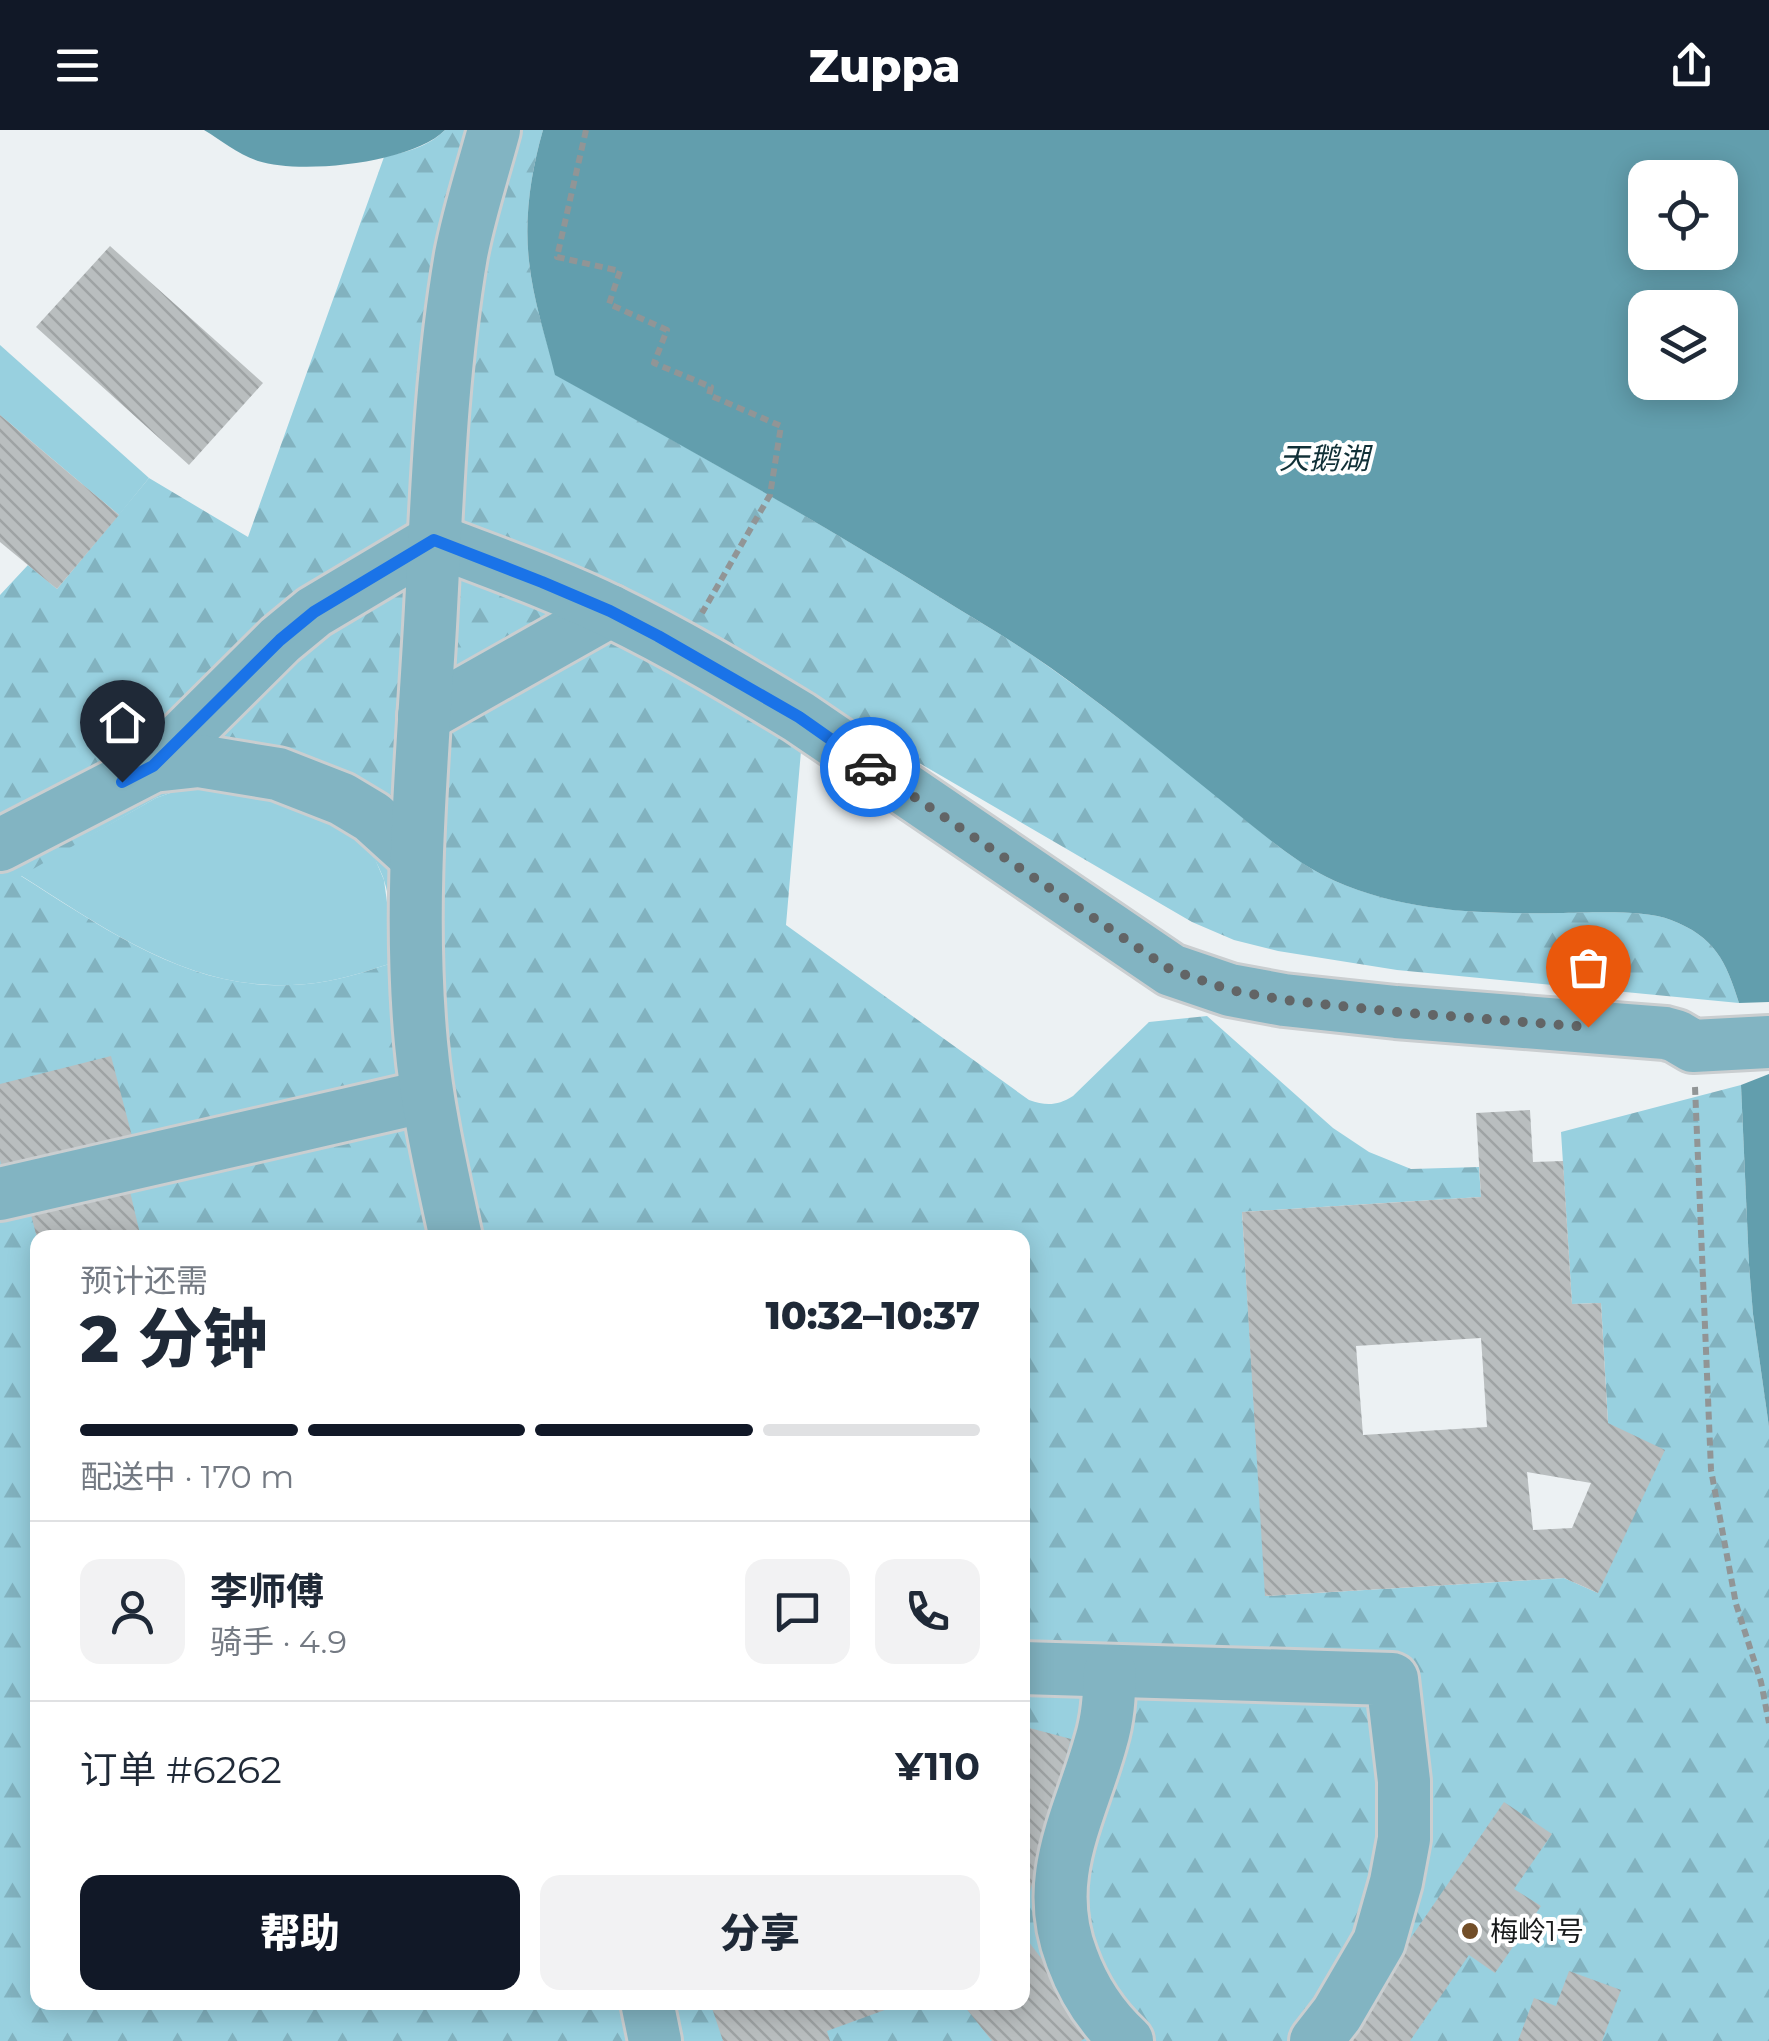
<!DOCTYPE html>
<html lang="zh">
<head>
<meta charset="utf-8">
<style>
  body { margin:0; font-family:Montserrat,"Noto Sans SC",sans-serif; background:#f2f2f3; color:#1f2937; height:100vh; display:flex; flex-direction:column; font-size:38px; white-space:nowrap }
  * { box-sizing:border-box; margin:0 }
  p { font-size:32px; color:#747a83 }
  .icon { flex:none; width:55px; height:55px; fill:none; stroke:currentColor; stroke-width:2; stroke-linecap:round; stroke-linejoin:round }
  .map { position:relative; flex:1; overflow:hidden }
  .side { position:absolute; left:30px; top:1100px; width:1000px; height:780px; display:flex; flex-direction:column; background:#fff; border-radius:20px; box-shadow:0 5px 25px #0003 }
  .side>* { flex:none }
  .controls { position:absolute; left:1628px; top:30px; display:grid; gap:20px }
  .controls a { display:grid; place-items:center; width:110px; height:110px; border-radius:20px; background:#fff; box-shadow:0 5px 25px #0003; font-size:50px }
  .pin { position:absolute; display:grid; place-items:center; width:85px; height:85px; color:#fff; margin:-102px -42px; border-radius:50% 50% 50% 0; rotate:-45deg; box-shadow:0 0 10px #0007 }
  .pin .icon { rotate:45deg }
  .courier { position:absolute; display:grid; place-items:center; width:100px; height:100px; margin:-50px; border:8px solid #1a73e8; border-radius:50%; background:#fff; color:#222; box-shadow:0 2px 12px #0007 }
  .overview em { font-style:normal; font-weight:800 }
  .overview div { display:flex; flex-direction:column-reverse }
  .overview { display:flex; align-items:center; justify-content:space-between; height:170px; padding:0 50px }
  h1 { font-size:65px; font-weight:800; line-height:75px }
  .bar { display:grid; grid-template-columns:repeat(4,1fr); gap:15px 10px; align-content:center; height:120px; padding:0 50px }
  .bar i { height:12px; border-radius:8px; background:#e0e1e3 }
  .bar .selected { background:#111827 }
  .bar p { grid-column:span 4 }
  .line { display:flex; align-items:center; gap:25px; padding:0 50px; border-top:2px solid #e0e1e3 }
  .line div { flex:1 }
  .round { display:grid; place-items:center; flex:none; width:105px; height:105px; border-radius:20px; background:#f2f2f3 }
  .primary-button { display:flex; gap:20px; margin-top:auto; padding:20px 50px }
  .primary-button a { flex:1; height:115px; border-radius:20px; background:#111827; color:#fff; font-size:40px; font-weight:800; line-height:115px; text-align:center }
  .primary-button a+a { background:#f2f2f3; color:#1f2937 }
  header { display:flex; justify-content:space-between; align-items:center; height:130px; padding:0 50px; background:#111827; color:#fff; font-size:45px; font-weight:800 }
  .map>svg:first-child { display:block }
</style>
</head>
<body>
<header><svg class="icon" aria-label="menu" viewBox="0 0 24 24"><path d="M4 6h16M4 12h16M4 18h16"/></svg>Zuppa<svg class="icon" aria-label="share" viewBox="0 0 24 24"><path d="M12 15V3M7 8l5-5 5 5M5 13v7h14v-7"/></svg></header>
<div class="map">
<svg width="1769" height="1911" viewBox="0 0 1769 1911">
  <defs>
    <pattern id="forest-firs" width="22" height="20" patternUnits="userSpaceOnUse" patternTransform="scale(2.5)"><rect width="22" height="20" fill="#98d0df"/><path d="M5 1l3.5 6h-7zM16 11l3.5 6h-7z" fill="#82b2bf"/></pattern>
    <pattern id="building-back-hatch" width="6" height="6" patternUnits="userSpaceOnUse" patternTransform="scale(2.5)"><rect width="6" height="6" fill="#b9bebf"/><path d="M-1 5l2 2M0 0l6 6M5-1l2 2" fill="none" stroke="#9ea3a4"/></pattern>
  </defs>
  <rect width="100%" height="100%" fill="#ecf1f3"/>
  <!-- green -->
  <g fill="#98d0df">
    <polygon points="0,215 149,348 119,385 0,285"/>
    <path d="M211 655 305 675 360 710 375 729 384 750 395 832C373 839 351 847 328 851 206 873 117 806 20 745L156 668 184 658Z"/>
  </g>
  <!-- forest -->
  <path fill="url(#forest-firs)" fill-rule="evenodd" d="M445 0H543C531 42 524 87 529 131 533 170 546 208 556 245 684 316 811 387 936 465 968 485 1001 504 1032 525 1094 568 1154 615 1213 663 1252 694 1289 730 1335 751 1406 782 1483 784 1558 783 1589 783 1643 779 1671 790 1715 807 1726 831 1739 873L1397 840 1278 821 1234 810 1192 792 830 581 801 621 786 795 1029 970C1046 976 1057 976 1073 966L1149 892 1207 886 1333 998 1369 1022 1411 1039 1479 1037 1481 1067 1242 1082 1266 1466 1564 1448 1598 1463 1608 1293 1601 1173 1572 1174 1561 1002 1741 955 1749 1135 1753 1184 1769 1297V1911H0V465L28 435 57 459 149 348 248 407 384 27C406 22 428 17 445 0ZM238 656C291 675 362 686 383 747 392 773 392 804 395 832 373 839 351 847 328 851 207 873 118 807 21 746L156 668 184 658ZM38 1108H1022V1872H38Z"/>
  <!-- water -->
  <g fill="#629ead" fill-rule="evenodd">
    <path d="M204 0H445C413 33 301 45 258 31 239 25 221 10 204 0Z"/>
    <path d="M543 0H1769V872L1739 873C1726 831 1715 807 1671 790 1643 779 1589 783 1558 783 1482 784 1405 782 1335 751 1291 731 1256 698 1218 668 1157 619 1097 569 1032 525 1001 504 968 485 936 465 811 387 683 316 555 245 546 208 533 170 529 131 524 87 531 42 543 0ZM1645 48H1720V122H1645ZM1645 178H1720V252H1645Z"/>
    <polygon points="1769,944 1769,1297 1753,1184 1749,1135 1741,955"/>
  </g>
  <!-- building -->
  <g fill="url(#building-back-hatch)" fill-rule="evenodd">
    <polygon points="110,116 263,253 189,335 36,197"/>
    <polygon points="0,285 119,385 57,459 0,412"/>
    <polygon points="111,926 133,1010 3,1042 0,1030 0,954"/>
    <path d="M1530 980 1533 1032 1563 1031 1572 1174 1601 1173 1608 1293 1665 1320 1598 1463 1564 1448 1265 1466 1242 1082 1481 1067 1476 983ZM1481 1208 1487 1297 1363 1305 1356 1216ZM1527 1342 1591 1353 1572 1398 1533 1400Z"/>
    <polygon points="128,1053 141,1108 37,1108 29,1077"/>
    <polygon points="1022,1596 1071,1609 1024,1784 1022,1783"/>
    <polygon points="1504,1672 1552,1704 1514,1759 1541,1776 1495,1843 1469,1825 1410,1911 1340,1911"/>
    <polygon points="1022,1803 1096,1900 1081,1911 992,1911 961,1872 1022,1872"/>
    <polygon points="1569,1841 1621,1860 1602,1911 1518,1911 1534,1868 1556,1876"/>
    <polygon points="710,1872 904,1872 904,1873 827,1901 830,1911 723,1911"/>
  </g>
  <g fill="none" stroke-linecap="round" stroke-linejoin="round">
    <!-- minor casing -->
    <g stroke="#caced0" stroke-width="58">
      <g id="minor">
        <polyline points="424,586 610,481"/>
        <path d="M153 636 280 510 314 482 435 410C494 433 555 454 612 482 676 513 738 550 799 587L1171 840 1230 860 1284 870 1396 882 1665 903 1676 906 1693 916 1769 912"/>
        <polyline points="0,715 153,636 199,631 278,644 342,669 372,687 415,726"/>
        <polyline points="0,1064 427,966"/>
        <path d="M456 1108C442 1043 427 979 421 913 408 774 422 635 430 496 437 372 440 247 461 125 469 83 483 41 494 0"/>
        <polyline points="1022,1538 1392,1549 1404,1651 1404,1709 1396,1752 1379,1812 1337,1884 1316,1911"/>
        <path d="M1110 1542C1109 1566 1108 1588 1101 1611 1080 1687 1041 1748 1072 1828 1084 1861 1102 1888 1127 1911"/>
        <polyline points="647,1872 655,1911"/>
      </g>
    </g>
    <!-- path -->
    <g stroke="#919596" stroke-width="6" stroke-dasharray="8 5" stroke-linecap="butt">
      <polyline points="586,0 557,127 620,141 609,174 667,200 654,233 711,257 709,265 781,296 770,365 702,483"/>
      <polyline points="1695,957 1711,1340 1736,1474 1761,1552 1769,1593"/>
    </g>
    <!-- minor -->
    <use href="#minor" stroke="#82b4c2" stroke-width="52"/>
  </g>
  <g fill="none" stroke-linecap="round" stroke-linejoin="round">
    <!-- done -->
    <polyline stroke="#626566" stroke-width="10" stroke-dasharray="0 18" points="870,637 1171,840 1230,860 1284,870 1396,882 1588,897"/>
    <!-- route -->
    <polyline stroke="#1a73e8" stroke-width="12" points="122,652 153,636 280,510 314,482 434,410 542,452 610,481 658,506 799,587 870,637"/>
  </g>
  <!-- markers -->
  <circle fill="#724e28" stroke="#fff" stroke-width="4" cx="1470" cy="1801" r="10"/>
  <g text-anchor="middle" stroke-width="8" stroke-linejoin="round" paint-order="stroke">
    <!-- poi labels -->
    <g font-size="28" fill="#17191a" stroke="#fff" text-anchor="start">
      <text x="1490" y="1811">梅岭1号</text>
    </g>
    <!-- water labels -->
    <g font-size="30" font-style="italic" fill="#113037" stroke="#fff">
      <text x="1324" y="339">天鹅湖</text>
    </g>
  </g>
</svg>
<div class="controls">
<a><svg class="icon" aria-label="locate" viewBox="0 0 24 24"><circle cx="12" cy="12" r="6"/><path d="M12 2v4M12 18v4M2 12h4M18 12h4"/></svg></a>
<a><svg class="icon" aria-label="layers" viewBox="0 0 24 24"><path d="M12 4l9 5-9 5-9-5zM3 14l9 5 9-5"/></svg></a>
</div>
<div class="pin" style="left:1588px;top:897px;background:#ea580c"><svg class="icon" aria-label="bag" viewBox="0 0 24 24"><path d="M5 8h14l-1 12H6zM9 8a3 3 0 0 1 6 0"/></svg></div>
<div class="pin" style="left:122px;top:652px;background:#1f2937"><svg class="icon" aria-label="home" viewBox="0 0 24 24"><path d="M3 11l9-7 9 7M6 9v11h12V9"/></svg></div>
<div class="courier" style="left:870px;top:637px"><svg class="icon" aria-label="car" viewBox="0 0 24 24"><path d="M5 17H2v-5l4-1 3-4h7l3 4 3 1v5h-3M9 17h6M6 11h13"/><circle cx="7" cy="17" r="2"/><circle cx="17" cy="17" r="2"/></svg></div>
<section class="side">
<div class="overview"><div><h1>2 分钟</h1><p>预计还需</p></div><em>10:32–10:37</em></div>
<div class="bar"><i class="selected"></i><i class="selected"></i><i class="selected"></i><i></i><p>配送中 · 170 m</p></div>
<div class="line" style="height:180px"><a class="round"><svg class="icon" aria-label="person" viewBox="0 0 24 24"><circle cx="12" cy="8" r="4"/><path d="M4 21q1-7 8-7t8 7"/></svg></a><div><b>李师傅</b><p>骑手 · 4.9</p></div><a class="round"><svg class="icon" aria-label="chat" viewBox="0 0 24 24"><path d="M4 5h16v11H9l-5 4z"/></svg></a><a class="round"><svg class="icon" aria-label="phone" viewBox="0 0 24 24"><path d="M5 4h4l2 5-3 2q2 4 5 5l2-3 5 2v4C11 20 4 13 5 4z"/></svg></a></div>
<div class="line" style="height:130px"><div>订单 #6262</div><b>¥110</b></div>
<div class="primary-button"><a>帮助</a><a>分享</a></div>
</section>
</div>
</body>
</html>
